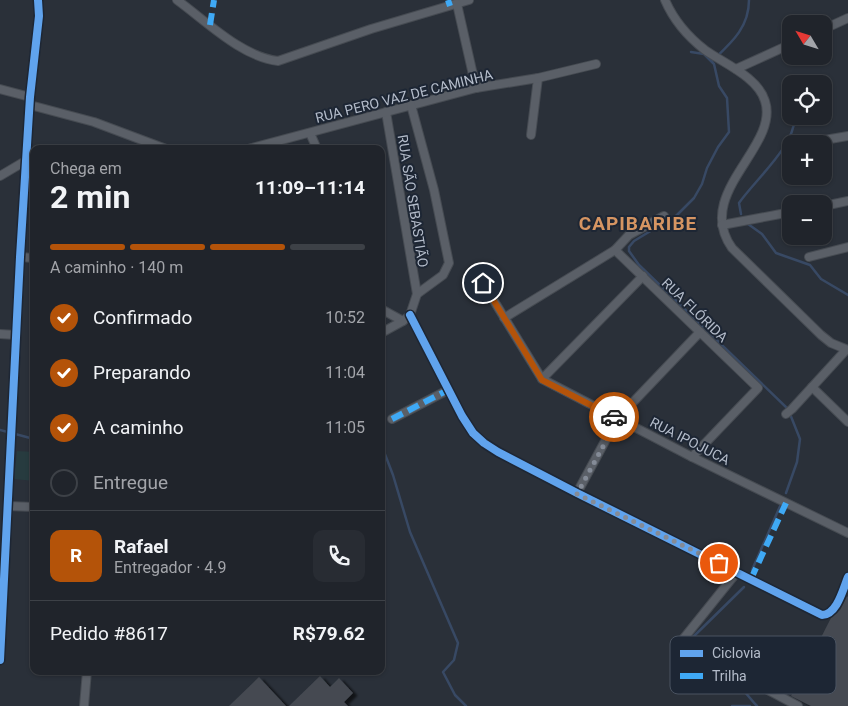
<!DOCTYPE html>
<html lang="pt">
<head>
<meta charset="utf-8">
<style>
  body { margin:0; font-family:Roboto,sans-serif; background:#282c33; color:#f1f3f6; height:100vh; display:flex; flex-direction:column; font-size:19px; white-space:nowrap }
  * { box-sizing:border-box; margin:0 }
  p { font-size:16px; color:#a2a4a9 }
  .icon { flex:none; width:28px; height:28px; fill:none; stroke:currentColor; stroke-width:2; stroke-linecap:round; stroke-linejoin:round }
  .map { position:relative; flex:1; overflow:hidden }
  .details { position:absolute; left:30px; top:145px; width:355px; height:530px; display:flex; flex-direction:column; background:#20242b; border-radius:10px; box-shadow:0 1px 4px #0004,0 0 0 1px #3d4147 }
  .details>* { flex:none }
  .needle { width:32px; rotate:308deg }
  .controls { position:absolute; left:782px; top:15px; display:grid; gap:10px }
  .controls a { display:grid; place-items:center; width:50px; height:50px; border-radius:10px; background:#20242b; box-shadow:0 1px 4px #0004,0 0 0 1px #3d4147; font-size:25px }
  .pin { position:absolute; display:grid; place-items:center; width:42px; height:42px; color:#fff; margin:-21px; border:2px solid #fff; border-radius:50%; box-shadow:0 1px 5px #0007 }
  .courier { position:absolute; display:grid; place-items:center; width:50px; height:50px; margin:-25px; border:4px solid #b45309; border-radius:50%; background:#fff; color:#222; box-shadow:0 1px 6px #0007 }
  .overview em { font-style:normal; font-weight:700 }
  .overview div { display:flex; flex-direction:column-reverse }
  .overview { display:flex; align-items:center; justify-content:space-between; height:85px; padding:0 20px }
  h1 { font-size:32px; font-weight:700; line-height:38px }
  .bar { display:grid; grid-template-columns:repeat(4,1fr); gap:8px 5px; align-content:center; height:60px; padding:0 20px }
  .bar i { height:6px; border-radius:4px; background:#3d4147 }
  .bar .selected { background:#b45309 }
  .bar p { grid-column:span 4 }
  .line { display:flex; align-items:center; gap:12px; padding:0 20px; border-top:1px solid #3d4147 }
  .line div { flex:1 }
  .round { display:grid; place-items:center; flex:none; width:52px; height:52px; border-radius:10px; background:#282c33 }
  ol { padding:0 20px; list-style:none }
  li { display:flex; align-items:center; gap:15px; height:55px }
  li p { margin-inline-start:auto }
  li .icon { padding:5px; border-radius:50%; background:#b45309; color:#fff; stroke-width:4 }
  li:last-child { color:#a2a4a9 }
  li i { width:28px; height:28px; border:2px solid #3d4147; border-radius:50% }
  .map>svg:first-child { display:block }
</style>
</head>
<body>
<div class="map">
<svg width="848" height="706" viewBox="0 0 848 706">
  <defs>
    <filter id="shadow"><feDropShadow dx="4.5" dy="2.5" stdDeviation="1" flood-color="#0009"/></filter>
  </defs>
  <rect width="100%" height="100%" fill="#2a3039"/>
  <!-- green -->
  <polygon fill="#273b3f" points="17,451 34,452 34,481 14,479"/>
  <g fill="none" stroke-linecap="round" stroke-linejoin="round">
    <!-- stream -->
    <g stroke="#384964" stroke-width="2.5">
      <polyline points="691,52 704,54 714,64 719,86 727,98 729,132 718,147 707,168 702,184 694,198 677,215 634,241 629,247 629,251 639,265 788,409 800,439 797,462 786,493"/>
      <path d="M712 61C731 43 749 28 749 0"/>
      <polyline points="790,104 791,108"/>
      <path d="M741 214 739 203C754 181 798 143 794 116"/>
      <polyline points="748,224 762,234 776,253 810,265 821,279 848,295"/>
      <polyline points="0,430 34,439"/>
      <polyline points="381,444 393,475 410,532 458,643 454,660 443,672 455,695 466,706"/>
      <polyline points="752,570 781,504"/>
      <polyline points="693,637 744,587"/>
      <path d="M684 656C696 672 720 677 737 686 746 691 750 699 757 706"/>
      <polyline points="732,706 750,706"/>
    </g>
  </g>
  <!-- building -->
  <g fill="#444951" filter="url(#shadow)">
    <polygon points="847,596 848,597 848,706 811,706 791,696 831,618 840,610"/>
    <polygon points="320,676 330,687 339,678 353,693 344,702 348,706 289,706"/>
    <polygon points="259,677 286,706 229,706"/>
  </g>
  <g fill="none" stroke-linecap="round" stroke-linejoin="round">
    <!-- minor casing -->
    <g stroke="#464b52" stroke-width="10">
      <g id="minor">
        <path d="M177 0C206 21 242 57 278 61L371 29 469 0"/>
        <path d="M665 0C674 21 687 36 705 50 723 63 758 77 765 101 780 147 693 193 732 248L821 335 831 343 848 350"/>
        <polyline points="457,4 476,88"/>
        <polyline points="824,29 848,18"/>
        <polyline points="736,69 791,44"/>
        <polyline points="0,89 30,97"/>
        <polyline points="30,105 94,122 166,149"/>
        <polyline points="386,112 417,294"/>
        <polyline points="310,133 317,149"/>
        <polyline points="531,135 538,78"/>
        <polyline points="813,142 848,136"/>
        <polyline points="248,149 476,88 538,78 596,64"/>
        <polyline points="0,176 27,160"/>
        <polyline points="824,206 848,201"/>
        <polyline points="722,225 791,212"/>
        <polyline points="615,250 758,388 692,457"/>
        <polyline points="20,257 34,258"/>
        <polyline points="809,257 848,247"/>
        <polyline points="483,283 542,379 692,457 848,533"/>
        <polyline points="381,309 403,321 410,315"/>
        <path d="M410 315 462 416 473 433 484 443 498 452 577 493 822 615C837 615 843 589 848 577"/>
        <polyline points="410,315 417,294 443,275 449,263 434,190 411,105"/>
        <polyline points="504,318 615,250 629,235 664,216"/>
        <polyline points="381,333 403,321"/>
        <polyline points="0,334 16,335"/>
        <polyline points="542,379 643,276"/>
        <polyline points="812,387 848,422"/>
        <polyline points="786,414 792,409 846,350"/>
        <polyline points="392,419 448,390"/>
        <polyline points="577,493 617,419 700,332"/>
        <polyline points="8,506 34,507"/>
        <polyline points="737,572 680,643 798,706"/>
        <polyline points="0,660 20,257 30,97 39,16 38,0"/>
        <polyline points="84,706 87,671"/>
      </g>
    </g>
    <!-- minor -->
    <use href="#minor" stroke="#5a5f67" stroke-width="8"/>
    <!-- quiet -->
    <g stroke="#3fa9f5" stroke-width="6" stroke-dasharray="12 6" stroke-linecap="butt">
      <polyline points="448,0 450,6"/>
      <polyline points="210,25 214,0"/>
      <polyline points="392,419 448,390"/>
      <polyline points="751,579 786,503"/>
    </g>
    <!-- cycleway casing -->
    <g stroke="#1d2634" stroke-width="11">
      <g id="cycleway">
        <path d="M410 315 462 416 473 433 484 443 498 452 577 493 822 615C837 615 843 589 848 577"/>
        <polyline points="0,660 20,257 30,97 39,16 38,0"/>
      </g>
    </g>
    <!-- cycleway -->
    <use href="#cycleway" stroke="#60a3ed" stroke-width="8"/>
  </g>
  <g fill="none" stroke-linecap="round" stroke-linejoin="round">
    <!-- done -->
    <polyline stroke="#848b97" stroke-width="5" stroke-dasharray="0 9" points="614,417 618,419 577,494 719,563"/>
    <!-- route -->
    <polyline stroke="#b45309" stroke-width="6" points="483,283 542,380 614,417"/>
  </g>
  <g text-anchor="middle" stroke-width="4" stroke-linejoin="round" paint-order="stroke">
    <!-- street labels -->
    <g font-size="14" fill="#b4bcca" stroke="#1d2634">
      <text transform="translate(404 96) rotate(-14)" y="5">RUA PERO VAZ DE CAMINHA</text>
      <text transform="translate(413 201) rotate(81)" y="5">RUA SÃO SEBASTIÃO</text>
      <text transform="translate(695 310) rotate(44)" y="5">RUA FLÓRIDA</text>
      <text transform="translate(690 441) rotate(27)" y="5">RUA IPOJUCA</text>
    </g>
    <!-- district labels -->
    <g font-size="19" font-weight="bold" letter-spacing="1" fill="#d69562" stroke="#1d2634">
      <text x="638" y="230">CAPIBARIBE</text>
    </g>
  </g>
  <!-- legend -->
  <rect x="670" y="636" width="166" height="58" rx="8" fill="#1d2634" stroke="#4a5361" stroke-width="1"/>
  <rect x="680" y="650" width="23" height="7" fill="#60a3ed"/>
  <rect x="680" y="673" width="23" height="6" fill="#3fa9f5"/>
  <g font-size="14" fill="#b4bcca">
    <text x="712" y="658">Ciclovia</text>
    <text x="712" y="681">Trilha</text>
  </g>
</svg>
<div class="controls">
<a><svg class="needle" viewBox="-14 -14 28 28"><path d="M0-13l5 13h-10z" fill="#e53935"/><path d="M0 13l5-13h-10z" fill="#a2a4a9"/></svg></a>
<a><svg class="icon" aria-label="locate" viewBox="0 0 24 24"><circle cx="12" cy="12" r="6"/><path d="M12 2v4M12 18v4M2 12h4M18 12h4"/></svg></a>
<a>+</a>
<a>−</a>
</div>
<div class="pin" style="left:719px;top:563px;background:#ea580c"><svg class="icon" aria-label="bag" viewBox="0 0 24 24"><path d="M5 8h14l-1 12H6zM9 8a3 3 0 0 1 6 0"/></svg></div>
<div class="pin" style="left:483px;top:283px;background:#1f2937"><svg class="icon" aria-label="home" viewBox="0 0 24 24"><path d="M3 11l9-7 9 7M6 9v11h12V9"/></svg></div>
<div class="courier" style="left:614px;top:417px"><svg class="icon" aria-label="car" viewBox="0 0 24 24"><path d="M5 17H2v-5l4-1 3-4h7l3 4 3 1v5h-3M9 17h6M6 11h13"/><circle cx="7" cy="17" r="2"/><circle cx="17" cy="17" r="2"/></svg></div>
<section class="details">
<div class="overview"><div><h1>2 min</h1><p>Chega em</p></div><em>11:09–11:14</em></div>
<div class="bar"><i class="selected"></i><i class="selected"></i><i class="selected"></i><i></i><p>A caminho · 140 m</p></div>
<ol>
<li><svg class="icon" aria-label="check" viewBox="0 0 24 24"><path d="M5 12l5 5 9-10"/></svg>Confirmado<p>10:52</p></li>
<li><svg class="icon" aria-label="check" viewBox="0 0 24 24"><path d="M5 12l5 5 9-10"/></svg>Preparando<p>11:04</p></li>
<li><svg class="icon" aria-label="check" viewBox="0 0 24 24"><path d="M5 12l5 5 9-10"/></svg>A caminho<p>11:05</p></li>
<li><i></i>Entregue</li>
</ol>
<div class="line" style="height:90px"><b class="round" style="background:#b45309;color:#fff">R</b><div><b>Rafael</b><p>Entregador · 4.9</p></div><a class="round"><svg class="icon" aria-label="phone" viewBox="0 0 24 24"><path d="M5 4h4l2 5-3 2q2 4 5 5l2-3 5 2v4C11 20 4 13 5 4z"/></svg></a></div>
<div class="line" style="height:65px"><div>Pedido #8617</div><b>R$79.62</b></div>
</section>
</div>
</body>
</html>
